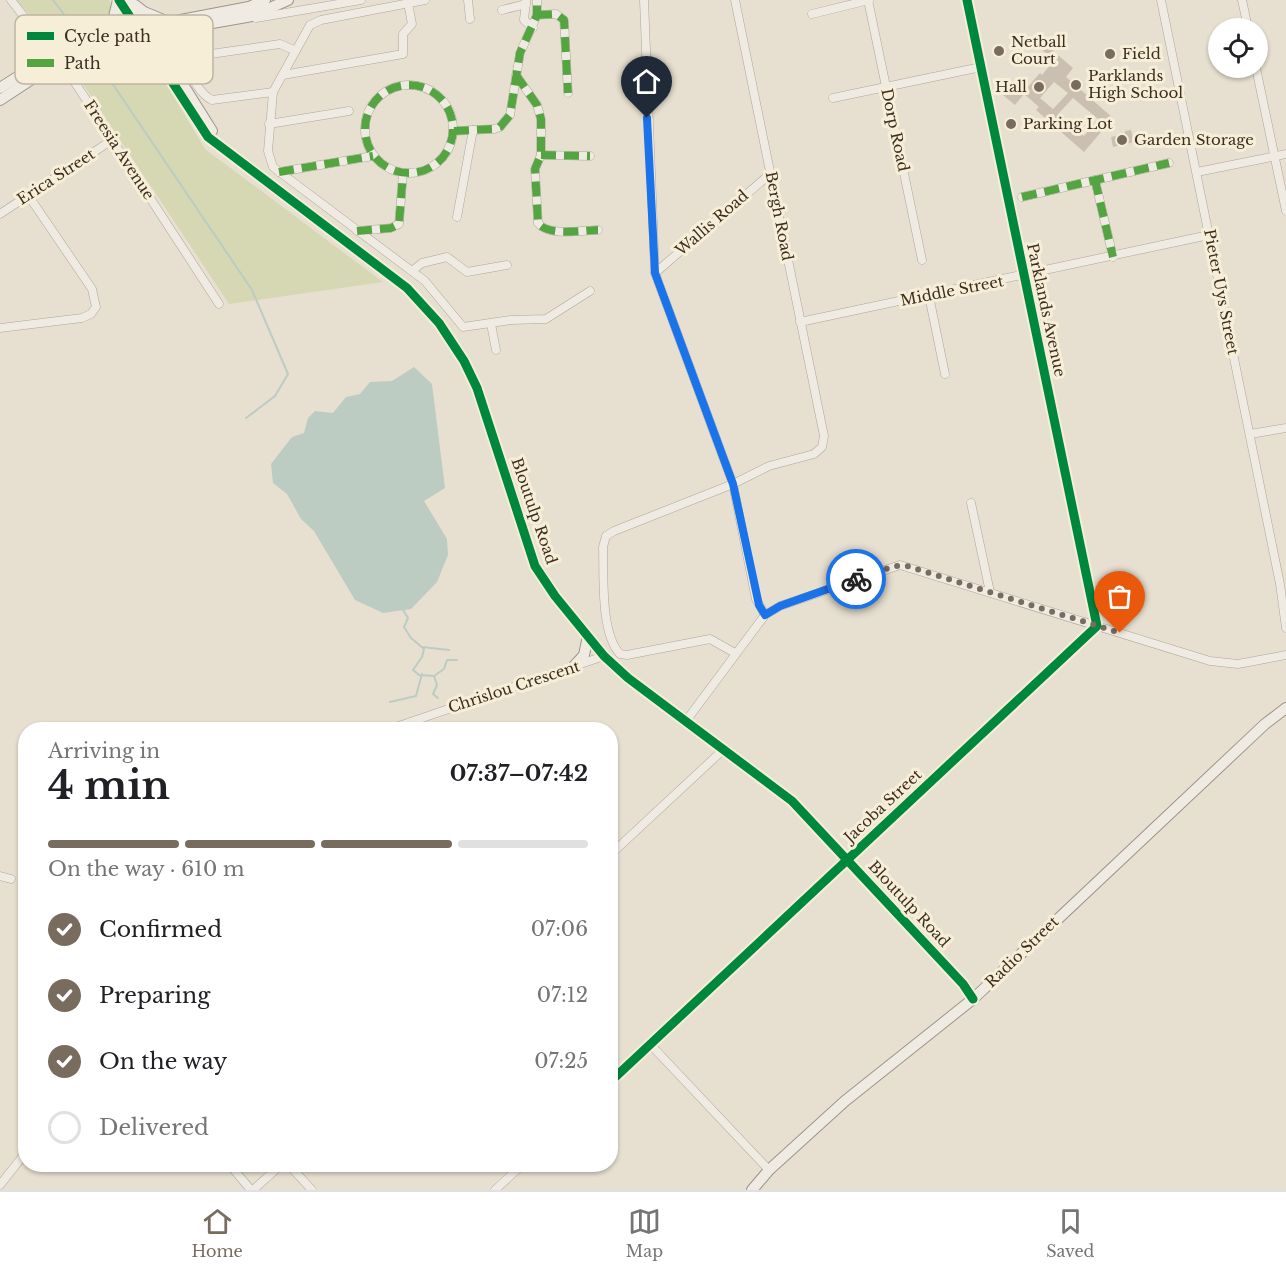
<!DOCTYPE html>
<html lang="en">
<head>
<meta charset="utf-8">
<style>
  body { margin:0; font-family:"Libre Baskerville",serif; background:#f6f6f6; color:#202124; height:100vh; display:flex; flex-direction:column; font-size:22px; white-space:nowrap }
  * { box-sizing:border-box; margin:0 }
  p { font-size:20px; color:#757577 }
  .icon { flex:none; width:33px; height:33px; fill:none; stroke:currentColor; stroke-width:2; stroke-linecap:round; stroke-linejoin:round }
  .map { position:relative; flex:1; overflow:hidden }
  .side { position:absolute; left:18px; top:722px; width:600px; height:450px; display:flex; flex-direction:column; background:#fff; border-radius:24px; box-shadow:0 2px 4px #0004 }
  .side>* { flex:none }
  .controls { position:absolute; left:1208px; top:18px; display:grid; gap:12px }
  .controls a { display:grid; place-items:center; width:60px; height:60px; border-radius:50%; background:#fff; box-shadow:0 2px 4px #0004; font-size:30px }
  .pin { position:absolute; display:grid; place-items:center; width:51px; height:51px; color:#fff; margin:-62px -26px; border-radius:50% 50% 50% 0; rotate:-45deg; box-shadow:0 0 6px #0007 }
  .pin .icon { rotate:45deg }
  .courier { position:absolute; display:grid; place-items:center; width:60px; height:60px; margin:-30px; border:4px solid #1a73e8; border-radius:50%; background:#fff; color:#222; box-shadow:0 2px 8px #0007 }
  .summary em { font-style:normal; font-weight:800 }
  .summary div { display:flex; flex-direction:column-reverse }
  .summary { display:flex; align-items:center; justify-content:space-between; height:102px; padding:0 30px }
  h1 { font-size:39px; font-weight:800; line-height:45px }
  .bar { display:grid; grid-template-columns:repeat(4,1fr); gap:9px 6px; align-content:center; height:72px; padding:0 30px }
  .bar i { height:8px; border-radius:4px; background:#e0e0e0 }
  .bar .on { background:#786c5e }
  .bar p { grid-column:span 4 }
  ol { padding:0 30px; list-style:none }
  li { display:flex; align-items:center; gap:18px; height:66px }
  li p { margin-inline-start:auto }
  li .icon { padding:6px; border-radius:50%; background:#786c5e; color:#fff; stroke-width:4 }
  li:last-child { color:#757577 }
  li i { width:33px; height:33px; border:3px solid #e0e0e0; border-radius:50% }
  .dock { display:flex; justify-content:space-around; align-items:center; height:84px; border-top:2px solid #e0e0e0; background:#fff; font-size:16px; color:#757577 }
  .dock a { display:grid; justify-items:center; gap:3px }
  .dock .on { color:#786c5e }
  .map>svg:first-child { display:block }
</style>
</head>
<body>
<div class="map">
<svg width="1286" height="1190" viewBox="0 0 1286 1190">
  <rect width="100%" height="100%" fill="#e7e0d1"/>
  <!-- green -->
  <g fill="#d6d7b3">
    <polygon points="16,0 109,0 114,15 101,29 57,44"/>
    <polygon points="130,49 159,72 205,149 383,282 229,304 69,63 94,52"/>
  </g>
  <!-- water -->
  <polygon fill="#bcccc2" points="414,367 432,384 445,488 424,501 447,539 448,555 437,582 411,609 383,613 355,600 314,531 301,519 287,494 273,483 271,464 292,437 304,433 308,418 315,411 333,413 346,397 360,394 370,382 392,381"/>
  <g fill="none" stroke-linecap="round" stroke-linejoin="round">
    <!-- stream -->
    <g stroke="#bcccc2" stroke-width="2">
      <polyline points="53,0 76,30"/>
      <polyline points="93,55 252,290 288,374 275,396 246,418"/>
      <polyline points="403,610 408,618 404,627 411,638 424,649 422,657 413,670 419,675 434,676 437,685 433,694 438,698"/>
      <polyline points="422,647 449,650"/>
      <polyline points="434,676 444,669 447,660 457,660"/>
      <polyline points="390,702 416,696 422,674"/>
    </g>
  </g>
  <!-- building -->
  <g fill="#cbbfb2" fill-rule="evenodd">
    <path d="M1044 43 1073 68 1066 77 1113 118 1084 152 1036 110 1039 107 1024 94 1015 105 998 91 1005 82 1011 87 1016 81 1026 89 1040 73 1042 75 1054 60 1040 48ZM1054 82 1068 93 1053 109 1040 98ZM1073 98 1098 119 1084 136 1058 114Z"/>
    <polygon points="1131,130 1134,142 1113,147 1111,137 1125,134 1125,131"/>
  </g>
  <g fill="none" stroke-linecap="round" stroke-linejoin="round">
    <!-- street casing -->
    <g stroke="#ada599" stroke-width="9">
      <g id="street">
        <polyline points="11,0 72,78 219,304"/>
        <polyline points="425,0 321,20 310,25 273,92 268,151 273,167 425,281 463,327 511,320 546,319 590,291"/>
        <polyline points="468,0 470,19"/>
        <polyline points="526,0 524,20 533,28"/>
        <polyline points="644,0 655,273 733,484 756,599 765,615"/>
        <path d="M735 0 824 436 822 447 814 454 769 466 733 484 614 531 606 536 603 547C604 574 600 633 620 654L627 655 710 639 735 653"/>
        <polyline points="868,0 922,260"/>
        <polyline points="1161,0 1280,584 1286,628"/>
        <polyline points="1242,0 1248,28"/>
        <polyline points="502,10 526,4"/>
        <polyline points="812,14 869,0"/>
        <polyline points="537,15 556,14 564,20 568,93"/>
        <polyline points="256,18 361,0"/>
        <polyline points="1256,68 1286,211"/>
        <polyline points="283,75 403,54 403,34 412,24 408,3"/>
        <path d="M516 75 537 105 541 119V155L535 169 538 223C549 237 582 230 598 230"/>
        <circle cx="409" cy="129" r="44"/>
        <path d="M273 92 212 100C201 95 189 75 188 64L197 56 280 44 296 51"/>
        <polyline points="833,98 981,67"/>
        <polyline points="269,124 349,111"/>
        <polyline points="454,131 494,129 500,127 510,115 520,53 537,15 537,0"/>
        <polyline points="541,155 590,156"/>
        <polyline points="279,172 373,156"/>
        <polyline points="1197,172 1286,154"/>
        <polyline points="1095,180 1113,257"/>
        <polyline points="1022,197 1169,163"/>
        <polyline points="0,214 112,140"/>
        <polyline points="457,217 473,130"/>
        <polyline points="357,231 391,228 399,224 403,173"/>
        <polyline points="412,271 422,263 447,257 467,272 507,265"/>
        <polyline points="655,273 770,174"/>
        <polyline points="929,296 945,374"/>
        <polyline points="800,322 1209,235"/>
        <polyline points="491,324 496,350"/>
        <polyline points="0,328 82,318 91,314 96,307 92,289 28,195"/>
        <polyline points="1250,434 1286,428"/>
        <polyline points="971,503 990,592"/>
        <polyline points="686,721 765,615 780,606 900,565 1210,661 1238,664 1286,655"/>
        <polyline points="390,729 604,656"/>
        <polyline points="610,855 724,749"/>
        <polyline points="0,876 11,879"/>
        <polyline points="650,1044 769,1170"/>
        <polyline points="610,1082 1097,626 967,0"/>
        <polyline points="229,1164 251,1190"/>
        <polyline points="288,1164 312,1190"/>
        <polyline points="0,1185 26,1152"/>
        <polyline points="253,1190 282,1164"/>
        <polyline points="495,1190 523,1164"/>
      </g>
    </g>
    <!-- secondary casing -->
    <g stroke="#9c958a" stroke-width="12">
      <g id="secondary">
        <polyline points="119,0 208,137 407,288 439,323 464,361 477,388 535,566 555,596 604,656 628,678 792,801 963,984 973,999"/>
        <polyline points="130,0 212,131"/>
        <polyline points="135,5 144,12 166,21"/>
        <polyline points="100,34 113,21 118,0"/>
        <polyline points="121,40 133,44 152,56"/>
        <polyline points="172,65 173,47 189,27"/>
        <polyline points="0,88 76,40 249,7 265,0"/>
        <polyline points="0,100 70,54 88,45 252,16 288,0"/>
        <polyline points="574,666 584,655 588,636"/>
        <polyline points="752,1190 769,1170 845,1101 973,999 1265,724 1286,708"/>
      </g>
    </g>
    <!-- street -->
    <use href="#street" stroke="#efebe3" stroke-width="8"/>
    <!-- secondary -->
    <use href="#secondary" stroke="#efebe3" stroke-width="10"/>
    <!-- quiet -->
    <g stroke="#54a441" stroke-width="8" stroke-dasharray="15 8" stroke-linecap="butt">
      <polyline points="537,15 556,14 564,20 568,93"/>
      <path d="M516 75 537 105 541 119V155L535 169 538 223C549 237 582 230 598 230"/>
      <circle cx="409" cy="129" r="44"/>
      <polyline points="454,131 494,129 500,127 510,115 520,53 537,15 537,0"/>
      <polyline points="541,155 590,156"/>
      <polyline points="279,172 373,156"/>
      <polyline points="1095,180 1113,257"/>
      <polyline points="1022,197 1169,163"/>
      <polyline points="357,231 391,228 399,224 403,173"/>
    </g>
    <!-- cycleway casing -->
    <g stroke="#f7eed8" stroke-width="13">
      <g id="cycleway">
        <polyline points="119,0 208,137 407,288 439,323 464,361 477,388 535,566 555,596 604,656 628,678 792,801 963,984 973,999"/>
        <polyline points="610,1082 1097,626 967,0"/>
      </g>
    </g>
    <!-- cycleway -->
    <use href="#cycleway" stroke="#00873e" stroke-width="9"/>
  </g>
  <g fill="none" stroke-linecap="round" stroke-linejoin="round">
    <!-- done -->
    <polyline stroke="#786c5e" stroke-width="6" stroke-dasharray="0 10.8" points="856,579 895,566 907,566 1120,633"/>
    <!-- route -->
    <polyline stroke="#1a73e8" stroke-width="8" points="647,118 655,273 733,484 759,605 765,615 780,606 856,579"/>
  </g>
  <!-- markers -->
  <g fill="#786c5e" stroke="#f7eed8" stroke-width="2">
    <circle cx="999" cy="51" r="6"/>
    <circle cx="1110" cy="54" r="6"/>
    <circle cx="1076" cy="85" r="6"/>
    <circle cx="1039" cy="87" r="6"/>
    <circle cx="1011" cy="124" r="6"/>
    <circle cx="1122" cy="140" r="6"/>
  </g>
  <g text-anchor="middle" stroke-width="6" stroke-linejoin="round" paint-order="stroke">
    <!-- poi labels -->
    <g font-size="15" fill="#3d2e20" stroke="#f7eed8" text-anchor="start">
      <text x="1011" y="47">Netball<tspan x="1011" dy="17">Court</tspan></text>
      <text x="1122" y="59">Field</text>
      <text x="1088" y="81">Parklands<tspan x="1088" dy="17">High School</tspan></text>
      <text x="1027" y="92" text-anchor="end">Hall</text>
      <text x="1023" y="129">Parking Lot</text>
      <text x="1134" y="145">Garden Storage</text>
    </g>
    <!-- street labels -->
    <g font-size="15" fill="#3d2e20" stroke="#f7eed8">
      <text transform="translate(895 130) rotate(78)" y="5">Dorp Road</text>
      <text transform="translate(119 150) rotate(57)" y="5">Freesia Avenue</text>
      <text transform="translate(56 177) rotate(-33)" y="5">Erica Street</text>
      <text transform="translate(779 216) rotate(79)" y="5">Bergh Road</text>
      <text transform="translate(712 223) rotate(-41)" y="5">Wallis Road</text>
      <text transform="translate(952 291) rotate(-11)" y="5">Middle Street</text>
      <text transform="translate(1221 292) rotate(79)" y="5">Pieter Uys Street</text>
      <text transform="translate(1046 310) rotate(78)" y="5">Parklands Avenue</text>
      <text transform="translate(534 511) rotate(71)" y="5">Bloutulp Road</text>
      <text transform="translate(514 687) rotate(-18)" y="5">Chrislou Crescent</text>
      <text transform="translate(883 806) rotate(-43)" y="5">Jacoba Street</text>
      <text transform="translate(909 904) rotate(47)" y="5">Bloutulp Road</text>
      <text transform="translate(1022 952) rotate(-44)" y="5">Radio Street</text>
    </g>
  </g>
  <!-- legend -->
  <rect x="15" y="15" width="198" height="69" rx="9" fill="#f7eed8" stroke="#bfb4a1" stroke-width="1.5"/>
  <rect x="27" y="32" width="27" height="8" fill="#00873e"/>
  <rect x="27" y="59" width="27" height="8" fill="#54a441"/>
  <g font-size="16" fill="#3d2e20">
    <text x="64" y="42">Cycle path</text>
    <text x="64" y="69">Path</text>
  </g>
</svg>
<div class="controls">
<a><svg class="icon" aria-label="locate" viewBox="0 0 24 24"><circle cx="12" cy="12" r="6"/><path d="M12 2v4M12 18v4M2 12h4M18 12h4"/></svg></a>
</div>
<div class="pin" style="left:1120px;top:633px;background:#ea580c"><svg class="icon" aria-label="bag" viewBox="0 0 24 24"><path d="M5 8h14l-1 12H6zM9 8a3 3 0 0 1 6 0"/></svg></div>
<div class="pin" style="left:647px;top:118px;background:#1f2937"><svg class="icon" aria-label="home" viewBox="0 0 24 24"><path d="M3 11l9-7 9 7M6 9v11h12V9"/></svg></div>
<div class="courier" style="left:856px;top:579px"><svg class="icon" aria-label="bike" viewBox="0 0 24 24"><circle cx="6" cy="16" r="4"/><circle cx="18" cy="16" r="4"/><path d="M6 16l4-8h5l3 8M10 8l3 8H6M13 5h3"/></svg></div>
<section class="side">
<div class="summary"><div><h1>4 min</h1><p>Arriving in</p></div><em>07:37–07:42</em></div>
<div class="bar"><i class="on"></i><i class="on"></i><i class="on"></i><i></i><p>On the way · 610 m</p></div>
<ol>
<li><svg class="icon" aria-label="check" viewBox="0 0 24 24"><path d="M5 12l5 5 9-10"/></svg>Confirmed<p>07:06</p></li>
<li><svg class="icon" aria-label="check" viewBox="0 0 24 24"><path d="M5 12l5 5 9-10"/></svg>Preparing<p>07:12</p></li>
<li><svg class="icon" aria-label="check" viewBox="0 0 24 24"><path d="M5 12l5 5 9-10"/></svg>On the way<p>07:25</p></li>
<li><i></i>Delivered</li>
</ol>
</section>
</div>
<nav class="dock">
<a class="on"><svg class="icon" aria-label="home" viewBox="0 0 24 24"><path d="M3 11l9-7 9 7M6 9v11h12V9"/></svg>Home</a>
<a><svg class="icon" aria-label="map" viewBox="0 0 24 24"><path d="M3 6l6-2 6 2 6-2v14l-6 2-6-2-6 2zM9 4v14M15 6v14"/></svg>Map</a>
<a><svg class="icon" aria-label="saved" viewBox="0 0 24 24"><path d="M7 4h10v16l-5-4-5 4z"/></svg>Saved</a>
</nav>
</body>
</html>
